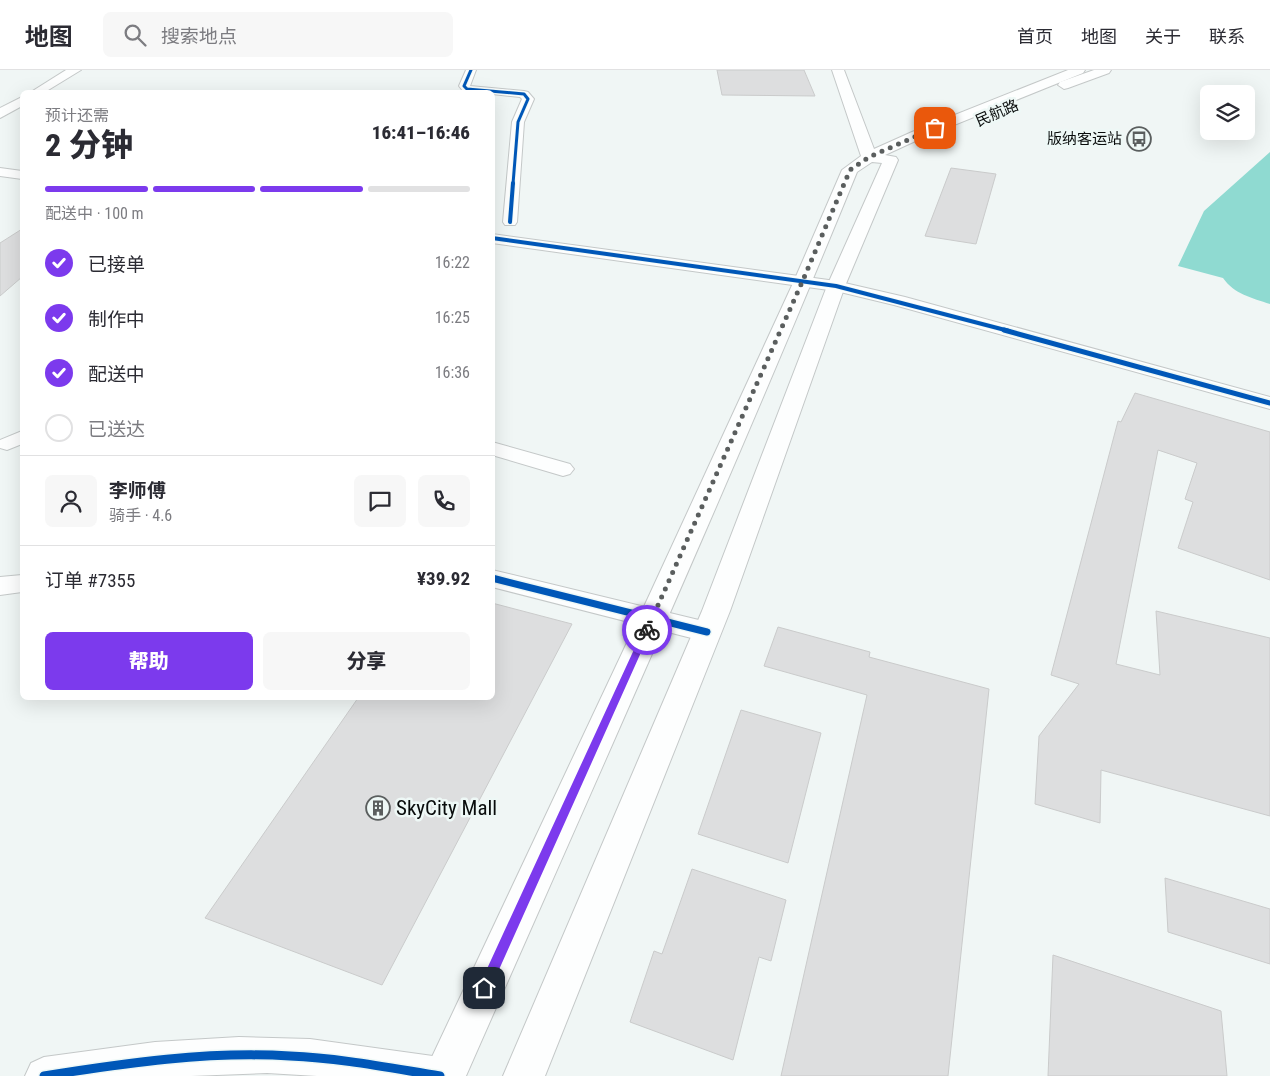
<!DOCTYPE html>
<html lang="zh">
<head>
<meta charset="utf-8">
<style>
  body { margin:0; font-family:"Roboto Condensed","Noto Sans SC",sans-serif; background:#f7f7f7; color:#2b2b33; height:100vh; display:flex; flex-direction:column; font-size:19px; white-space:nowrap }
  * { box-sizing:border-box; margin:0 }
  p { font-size:16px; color:#7c7c81 }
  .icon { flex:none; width:28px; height:28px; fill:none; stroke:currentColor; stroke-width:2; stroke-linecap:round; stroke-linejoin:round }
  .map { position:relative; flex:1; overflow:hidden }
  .drawer { position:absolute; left:20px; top:20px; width:475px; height:610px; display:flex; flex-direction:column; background:#fff; border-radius:8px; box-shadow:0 5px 20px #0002 }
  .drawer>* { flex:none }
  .tools { position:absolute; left:1200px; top:15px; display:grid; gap:10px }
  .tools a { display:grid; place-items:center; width:55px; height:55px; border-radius:8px; background:#fff; box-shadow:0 5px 20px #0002; font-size:25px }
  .pin { position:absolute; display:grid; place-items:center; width:42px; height:42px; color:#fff; margin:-21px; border-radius:10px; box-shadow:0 2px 8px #0006 }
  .courier { position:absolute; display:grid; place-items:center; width:50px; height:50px; margin:-25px; border:4px solid #7c3aed; border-radius:50%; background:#fff; color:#222; box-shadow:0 1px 6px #0007 }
  .headline em { font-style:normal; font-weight:800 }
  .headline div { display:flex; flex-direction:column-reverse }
  .headline { display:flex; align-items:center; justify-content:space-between; height:85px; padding:0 25px }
  h1 { font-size:32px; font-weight:800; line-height:38px }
  .bar { display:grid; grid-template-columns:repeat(4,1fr); gap:8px 5px; align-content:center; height:60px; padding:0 25px }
  .bar i { height:6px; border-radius:4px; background:#e1e1e2 }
  .bar .active { background:#7c3aed }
  .bar p { grid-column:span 4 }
  .line { display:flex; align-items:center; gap:12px; padding:0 25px; border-top:1px solid #e1e1e2 }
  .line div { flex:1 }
  .round { display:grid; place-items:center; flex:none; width:52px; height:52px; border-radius:8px; background:#f7f7f7 }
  ol { padding:0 25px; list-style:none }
  li { display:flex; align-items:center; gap:15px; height:55px }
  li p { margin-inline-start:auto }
  li .icon { padding:5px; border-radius:50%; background:#7c3aed; color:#fff; stroke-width:4 }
  li:last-child { color:#7c7c81 }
  li i { width:28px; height:28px; border:2px solid #e1e1e2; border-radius:50% }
  .primary-button { display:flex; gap:10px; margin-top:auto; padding:10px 25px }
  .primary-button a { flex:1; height:58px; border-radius:8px; background:#7c3aed; color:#fff; font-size:20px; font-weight:800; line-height:58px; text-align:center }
  .primary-button a+a { background:#f7f7f7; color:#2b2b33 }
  header { display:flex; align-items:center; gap:30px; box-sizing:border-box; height:70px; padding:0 25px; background:#fff; border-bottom:1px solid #e1e1e2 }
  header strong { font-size:24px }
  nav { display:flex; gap:28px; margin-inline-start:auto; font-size:18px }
  .search { width:350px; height:45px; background:#f7f7f7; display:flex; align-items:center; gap:12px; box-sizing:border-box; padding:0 18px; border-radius:8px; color:#7c7c81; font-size:19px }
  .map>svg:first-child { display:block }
</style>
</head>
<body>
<header>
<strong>地图</strong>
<div class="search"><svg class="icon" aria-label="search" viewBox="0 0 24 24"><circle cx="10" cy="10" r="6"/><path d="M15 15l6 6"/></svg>搜索地点</div>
<nav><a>首页</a><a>地图</a><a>关于</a><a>联系</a></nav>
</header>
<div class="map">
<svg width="1270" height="1006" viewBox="0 0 1270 1006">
  <rect width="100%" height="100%" fill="#f0f6f5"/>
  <!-- water -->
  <path fill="#8fdad1" d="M1270 82V234C1252 228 1234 224 1223 208L1178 196 1204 141Z"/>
  <!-- building -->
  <g fill="#dddedf" stroke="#cacbcb">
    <polygon points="717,0 804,0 815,26 722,25"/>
    <polygon points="951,98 996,104 976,174 925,166"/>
    <polygon points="22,159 22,207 0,226 0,173"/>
    <polygon points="1135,323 1270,362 1270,510 1178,478 1193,432 1185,429 1197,393 1158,380 1116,594 1160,605 1156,541 1270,568 1270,746 1101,700 1100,753 1035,734 1039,666 1079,614 1051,605 1118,351 1121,352"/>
    <polygon points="492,533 572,554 382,915 205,848 358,628 492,628"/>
    <polygon points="778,557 870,582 869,587 989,619 948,1006 781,1006 867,625 764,596"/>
    <polygon points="741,640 821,663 788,793 698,764"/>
    <polygon points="692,799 786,830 771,891 759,887 733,990 630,952 654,881 662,884"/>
    <polygon points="1165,808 1270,839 1270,894 1168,862"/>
    <polygon points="1053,885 1221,941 1227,1006 1048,1006"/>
  </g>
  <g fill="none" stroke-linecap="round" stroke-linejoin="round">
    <!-- minor casing -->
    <g stroke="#c4c8c8" stroke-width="2">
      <g id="minor">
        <polygon points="466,0 476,0 470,16 524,21 528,22 534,29 524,52 517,152 515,155 505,155 503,152 512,52 522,29 520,27 492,24 492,22 463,21 459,16"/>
        <polygon points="0,98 22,101 22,109 0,106"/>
        <polygon points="492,164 836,211 905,227 1270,327 1270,339 894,235 836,221 492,173"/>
        <polygon points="22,361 22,374 7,380 0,378 0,370"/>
        <polygon points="492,372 570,394 574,399 570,404 563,406 492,385"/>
        <polygon points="492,500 707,552 716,555 720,562 716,569 707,572 492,517"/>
        <polygon points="22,505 22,522 0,525 0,507"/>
        <polygon points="239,967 310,969 440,987 453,993 459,1006 317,1006 267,1003 191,1006 25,1006 31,993 44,987 155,972"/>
      </g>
    </g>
    <!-- secondary casing -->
    <g stroke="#c4c8c8" stroke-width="2">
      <g id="secondary">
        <polygon points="66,0 81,0 45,22 31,22"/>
        <path d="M832 0H844L874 79 912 62 1068 0H1085L1083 3 922 68 885 85 896 87 898 90 845 216 730 541 545 1006H503L702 541 827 216 882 93 872 92 857 102C733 406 598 706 466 1006H423L648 528 794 211 842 100 861 86Z"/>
        <polygon points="1094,0 1111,0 1109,3 1068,18 1064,19 1058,15 1060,12"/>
        <polygon points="22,27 22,36 0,48 0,38"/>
      </g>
    </g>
    <!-- minor -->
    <use href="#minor" fill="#fdfefe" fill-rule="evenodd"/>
    <!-- secondary -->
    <use href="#secondary" fill="#fdfefe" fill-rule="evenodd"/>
    <!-- cycleway-far4 casing -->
    <g stroke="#eef8f6" stroke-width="4.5">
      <polyline id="cycleway-far4" points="471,0 464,16 467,19 524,24 528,29 518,52 513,114"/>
    </g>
    <!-- cycleway-far3 casing -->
    <g stroke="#eef8f6" stroke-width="5.5">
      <g id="cycleway-far3">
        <polyline points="510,152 513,113"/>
        <polyline points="492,168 836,216 1009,261"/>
      </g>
    </g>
    <!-- cycleway-far2 casing -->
    <g stroke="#eef8f6" stroke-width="8">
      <polyline id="cycleway-far2" points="1004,260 1270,333"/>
    </g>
    <!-- cycleway-far1 casing -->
    <g stroke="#eef8f6" stroke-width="10">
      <polyline id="cycleway-far1" points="492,508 707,562"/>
    </g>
    <!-- cycleway casing -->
    <g stroke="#eef8f6" stroke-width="12">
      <path id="cycleway" d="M44 1006C125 993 208 981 290 986 340 988 390 998 440 1006"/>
    </g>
    <!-- cycleway-far4 -->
    <use href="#cycleway-far4" stroke="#0057b8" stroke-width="3"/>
    <!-- cycleway-far3 -->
    <use href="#cycleway-far3" stroke="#0057b8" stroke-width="4"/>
    <!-- cycleway-far2 -->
    <use href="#cycleway-far2" stroke="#0057b8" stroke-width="5"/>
    <!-- cycleway-far1 -->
    <use href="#cycleway-far1" stroke="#0057b8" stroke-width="7"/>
    <!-- cycleway -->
    <use href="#cycleway" stroke="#0057b8" stroke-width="9"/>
  </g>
  <!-- route -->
  <polygon fill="#7c3aed" points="647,557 651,560 489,922 484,924 480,922 478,918 480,914 643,560"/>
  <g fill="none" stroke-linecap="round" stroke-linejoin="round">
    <!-- done -->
    <polyline stroke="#5a5e5e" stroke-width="5" stroke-dasharray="0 9" points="647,560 803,210 850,100 869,87 935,58"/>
  </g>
  <!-- icons -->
  <defs>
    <g id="bus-ring" transform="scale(1.25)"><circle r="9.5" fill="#eef8f6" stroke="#5a5e5e" stroke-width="1.5"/><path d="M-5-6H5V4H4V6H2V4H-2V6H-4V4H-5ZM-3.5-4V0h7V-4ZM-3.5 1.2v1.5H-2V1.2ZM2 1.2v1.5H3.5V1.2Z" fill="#5a5e5e"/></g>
    <g id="building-ring" transform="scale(1.25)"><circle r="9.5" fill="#eef8f6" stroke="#5a5e5e" stroke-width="1.5"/><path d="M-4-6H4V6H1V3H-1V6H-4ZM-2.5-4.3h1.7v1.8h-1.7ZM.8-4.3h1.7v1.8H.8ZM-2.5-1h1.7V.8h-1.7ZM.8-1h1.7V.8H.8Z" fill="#5a5e5e"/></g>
  </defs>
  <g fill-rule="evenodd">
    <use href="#bus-ring" x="1139" y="69"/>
    <use href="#building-ring" x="378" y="738"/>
  </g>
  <g text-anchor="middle" stroke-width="5" stroke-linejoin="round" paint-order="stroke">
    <!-- far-street labels -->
    <g font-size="15" fill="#090c0c" stroke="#eef8f6">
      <text transform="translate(997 43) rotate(-23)" y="5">民航路</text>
    </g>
    <!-- far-poi labels -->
    <g font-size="15" fill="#090c0c" stroke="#eef8f6" text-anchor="end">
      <text x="1122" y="74">版纳客运站</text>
    </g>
    <!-- near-poi labels -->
    <g font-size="21" fill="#090c0c" stroke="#eef8f6" text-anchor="start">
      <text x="396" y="745">SkyCity Mall</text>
    </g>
  </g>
</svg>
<div class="tools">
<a><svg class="icon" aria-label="layers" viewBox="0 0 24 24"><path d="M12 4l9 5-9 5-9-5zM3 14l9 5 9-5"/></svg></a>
</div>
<div class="pin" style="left:935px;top:58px;background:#ea580c"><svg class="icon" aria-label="bag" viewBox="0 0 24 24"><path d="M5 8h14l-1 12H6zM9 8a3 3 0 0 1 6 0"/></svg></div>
<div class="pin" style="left:484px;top:918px;background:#1f2937"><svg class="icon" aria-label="home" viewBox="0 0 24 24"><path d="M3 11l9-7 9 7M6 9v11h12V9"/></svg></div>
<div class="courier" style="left:647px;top:560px"><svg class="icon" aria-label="bike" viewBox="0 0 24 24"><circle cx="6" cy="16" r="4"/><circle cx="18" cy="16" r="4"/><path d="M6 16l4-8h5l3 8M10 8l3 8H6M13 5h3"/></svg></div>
<section class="drawer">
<div class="headline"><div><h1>2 分钟</h1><p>预计还需</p></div><em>16:41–16:46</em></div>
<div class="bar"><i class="active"></i><i class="active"></i><i class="active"></i><i></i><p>配送中 · 100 m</p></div>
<ol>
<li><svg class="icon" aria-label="check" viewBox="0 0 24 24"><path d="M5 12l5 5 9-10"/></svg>已接单<p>16:22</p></li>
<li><svg class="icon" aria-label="check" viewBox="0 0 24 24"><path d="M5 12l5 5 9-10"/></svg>制作中<p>16:25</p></li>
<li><svg class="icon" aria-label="check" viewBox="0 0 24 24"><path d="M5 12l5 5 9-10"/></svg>配送中<p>16:36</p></li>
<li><i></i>已送达</li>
</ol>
<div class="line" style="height:90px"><a class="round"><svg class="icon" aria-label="person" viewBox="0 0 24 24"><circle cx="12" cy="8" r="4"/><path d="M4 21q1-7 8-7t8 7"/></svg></a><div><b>李师傅</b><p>骑手 · 4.6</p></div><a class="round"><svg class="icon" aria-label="chat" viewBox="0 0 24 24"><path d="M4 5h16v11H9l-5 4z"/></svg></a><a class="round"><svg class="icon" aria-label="phone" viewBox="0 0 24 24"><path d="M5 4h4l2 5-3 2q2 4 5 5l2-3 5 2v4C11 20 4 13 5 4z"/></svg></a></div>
<div class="line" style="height:65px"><div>订单 #7355</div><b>¥39.92</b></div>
<div class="primary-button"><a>帮助</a><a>分享</a></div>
</section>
</div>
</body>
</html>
